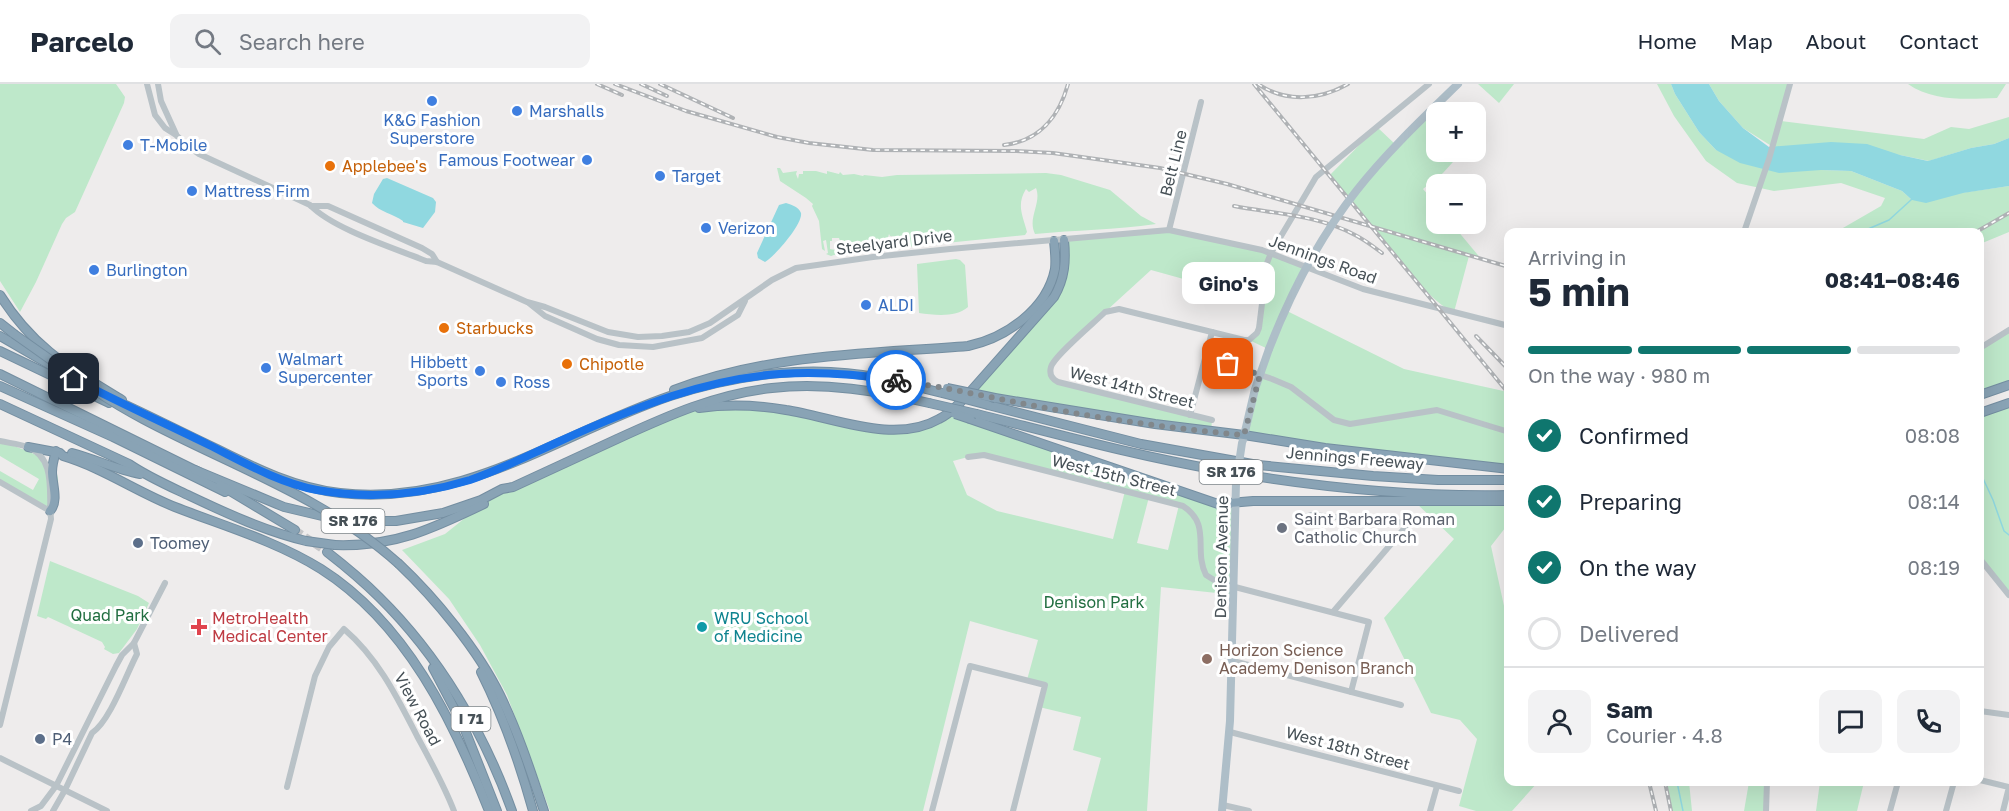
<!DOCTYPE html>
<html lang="en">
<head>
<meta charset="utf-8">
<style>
  body { margin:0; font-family:"Golos Text",sans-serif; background:#f2f2f3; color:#1f2937; height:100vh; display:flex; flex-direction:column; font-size:22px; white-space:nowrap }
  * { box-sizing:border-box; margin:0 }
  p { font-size:20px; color:#747a83 }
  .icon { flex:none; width:33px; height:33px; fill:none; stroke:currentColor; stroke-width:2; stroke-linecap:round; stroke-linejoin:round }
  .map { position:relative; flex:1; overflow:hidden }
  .drawer { position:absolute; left:1504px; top:144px; width:480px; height:558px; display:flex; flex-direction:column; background:#fff; border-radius:12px; box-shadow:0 6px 24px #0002 }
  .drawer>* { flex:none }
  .buttons { position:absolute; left:1426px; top:18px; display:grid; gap:12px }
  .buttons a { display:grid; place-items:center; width:60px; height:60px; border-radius:12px; background:#fff; box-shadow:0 6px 24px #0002; font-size:30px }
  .pin { position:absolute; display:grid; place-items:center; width:51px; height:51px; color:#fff; margin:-26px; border-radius:12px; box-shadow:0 3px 9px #0006 }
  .courier { position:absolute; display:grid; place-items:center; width:60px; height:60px; margin:-30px; border:4px solid #1a73e8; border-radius:50%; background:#fff; color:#222; box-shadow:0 2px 8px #0007 }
  .bubble { position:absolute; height:42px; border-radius:12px; background:#fff; box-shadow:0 6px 24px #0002; font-size:20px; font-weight:700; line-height:42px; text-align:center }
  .summary em { font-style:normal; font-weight:700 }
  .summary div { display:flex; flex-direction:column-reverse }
  .summary { display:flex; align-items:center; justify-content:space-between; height:102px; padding:0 24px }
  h1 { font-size:39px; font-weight:700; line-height:45px }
  .bar { display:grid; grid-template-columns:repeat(4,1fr); gap:9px 6px; align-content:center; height:72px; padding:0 24px }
  .bar i { height:8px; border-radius:4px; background:#e0e1e3 }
  .bar .on { background:#0f766e }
  .bar p { grid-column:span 4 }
  .line { display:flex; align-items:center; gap:15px; padding:0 24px; border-top:2px solid #e0e1e3 }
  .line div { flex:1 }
  .round { display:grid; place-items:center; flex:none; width:63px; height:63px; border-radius:12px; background:#f2f2f3 }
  ol { padding:0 24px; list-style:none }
  li { display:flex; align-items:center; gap:18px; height:66px }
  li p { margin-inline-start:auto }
  li .icon { padding:6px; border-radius:50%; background:#0f766e; color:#fff; stroke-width:4 }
  li:last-child { color:#747a83 }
  li i { width:33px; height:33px; border:3px solid #e0e1e3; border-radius:50% }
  header { display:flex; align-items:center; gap:36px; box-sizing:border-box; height:84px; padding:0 30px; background:#fff; border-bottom:2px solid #e0e1e3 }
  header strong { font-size:28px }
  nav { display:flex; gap:33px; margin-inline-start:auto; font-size:21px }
  .search { width:420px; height:54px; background:#f2f2f3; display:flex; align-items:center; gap:15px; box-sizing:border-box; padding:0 21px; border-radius:12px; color:#747a83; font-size:22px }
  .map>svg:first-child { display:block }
</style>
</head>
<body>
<header>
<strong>Parcelo</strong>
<div class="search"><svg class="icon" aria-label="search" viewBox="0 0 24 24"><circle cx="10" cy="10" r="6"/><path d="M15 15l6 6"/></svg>Search here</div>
<nav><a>Home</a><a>Map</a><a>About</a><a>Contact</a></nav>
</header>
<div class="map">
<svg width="2009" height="727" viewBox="0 0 2009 727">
  <rect width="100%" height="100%" fill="#eeecec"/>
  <!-- green -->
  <g fill="#bee8ca" fill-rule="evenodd">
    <polygon points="0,0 116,0 125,13 124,19 75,128 66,134 62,140 36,198 20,228 0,197"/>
    <polygon points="1478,0 1514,0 1499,19"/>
    <polygon points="1657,0 1671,0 1675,10 1699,48 1716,66 1821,86 1851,87 1902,107 1912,116 2009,102 2009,148 1980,160 1980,148 1836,148 1881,122 1885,114 1841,99 1774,107 1737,99 1706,77 1674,32"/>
    <polygon points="1709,0 1790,0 1781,37 1924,55 1951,43 1969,45 2009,33 2009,54 1994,60 1971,64 1929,77 1900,71 1773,63 1743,44 1719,17"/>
    <path d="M1908 0H2006L1997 14C1968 15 1933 18 1908 0Z"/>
    <path d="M1442 16 1456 28H1437V68H1462L1443 89 1423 105 1437 121V140H1452L1482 176 1469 172 1454 228C1428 221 1350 117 1329 92L1377 43 1396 61Z"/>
    <path d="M777 84H780L783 89 797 87 796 90 798 95 799 90H803V87H816L827 90V87L839 90 840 88 843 91 854 90 863 92 864 91 882 93 897 91 1046 89 1061 91 1110 106 1141 132 1156 140C1115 146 1075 146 1035 150 1027 134 1042 119 1036 104L1029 108 1026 105C1016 121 1023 132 1027 148L1025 151 906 163 899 161 895 153 890 152 889 150 886 160 882 165 844 170 839 154H832V157H830V165L836 166 837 170 831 172 826 170 828 169 826 156 823 157 825 167 822 165 819 137 812 122 813 120 806 114 780 97Z"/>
    <polygon points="1169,146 1257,165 1306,183 1285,226 1404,285 1508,308 1509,385 1244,351 1268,265 1249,256 1254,253 1263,217 1151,186 1105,228 1051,283 1054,296 1212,336 1211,348 970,308 1059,205 1064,156"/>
    <path d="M956 175 960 176 965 181 968 223C956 234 934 231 919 229L917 180Z"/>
    <polygon points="2009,246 2009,301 1980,311 1980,264"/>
    <polygon points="2009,319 2009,511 1980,475 1980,329"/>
    <path d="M751 321 903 346 953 329 1218 420 1235 419V511L1161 503 1147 727H1087L1101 674 1073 666 1081 633 1039 623 1045 601 1027 596 1038 556 970 537 923 727H550L507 611 480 561 449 515 402 466 445 450 480 422 513 403 683 326ZM984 371 1125 407 1113 455 997 427 967 411 953 377 968 373ZM1149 413 1179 421 1168 466 1137 459Z"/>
    <path d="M0 357C17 364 57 373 58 395 59 406 55 418 53 429L0 398V387L33 406 39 395 0 372Z"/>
    <polygon points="1509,417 1509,439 1491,462 1509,545 1509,698 1538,698 1512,727 1476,727 1459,722 1477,655 1460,636 1431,629 1384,534 1454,455 1415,418"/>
    <polygon points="50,477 138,512 149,519 137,545 119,569 113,570 104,565 105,563 102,558 48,533 46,535 37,532"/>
    <polygon points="1665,698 1689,698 1692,727 1671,727"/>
    <polygon points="1749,698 1767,698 1766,727 1744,727"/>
    <polygon points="1820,698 1864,698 1857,727 1816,727"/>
  </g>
  <!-- water -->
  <g fill="#90d8e0">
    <polygon points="1671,0 1709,0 1719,17 1743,44 1769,63 1831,58 1867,60 1900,71 1928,77 1971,64 1994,60 2009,54 2009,102 1963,109 1926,119 1912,116 1902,107 1851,87 1821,86 1779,89 1740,79 1716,66 1699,48 1675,10"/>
    <path d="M387 94 433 114 436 118 435 128 423 144 403 138V137C393 130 380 128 372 119L374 110 383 95Z"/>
    <path d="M786 119C792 121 799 123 801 129 803 140 774 173 765 178L758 174 757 169 779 121Z"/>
  </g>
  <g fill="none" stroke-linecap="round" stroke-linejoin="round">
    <!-- stream -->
    <g stroke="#90d8e0" stroke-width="1.5">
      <polyline points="1861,148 1889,136 1912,115"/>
      <polyline points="1980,388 1993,416 2004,447 2009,451"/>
      <polyline points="1677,698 1683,727"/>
    </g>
    <!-- highway-tunnel -->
    <polyline stroke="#c4c5c7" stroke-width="8" stroke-dasharray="8 4" stroke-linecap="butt" points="295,446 327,468"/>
    <!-- highway casing -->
    <g stroke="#748ea1" stroke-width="10">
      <g id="highway">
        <path d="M0 211C33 264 70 284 122 316"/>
        <polyline points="0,239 14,250"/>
        <polyline points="0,252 69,292"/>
        <polyline points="0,267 109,319"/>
        <polyline points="0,290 199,388"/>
        <polyline points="0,302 113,353 225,408"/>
        <path d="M674 306C767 270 869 270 968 262 1005 254 1047 226 1055 185 1056 176 1055 166 1054 157"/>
        <polyline points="1980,311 2009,301"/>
        <polyline points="995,314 1155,340 1244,351 1325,364 1509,385"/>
        <path d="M115 316C150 332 183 349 217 365 257 385 296 404 340 409 464 423 559 350 670 312 737 290 811 280 880 294 901 298 921 304 942 309"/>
        <path d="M0 320 129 380C148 393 169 402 190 412 228 430 265 447 306 457"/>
        <polyline points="988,321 1141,360 1258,381 1373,392 1438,396 1509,396"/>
        <path d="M699 324C728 320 757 321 786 326 833 333 894 361 939 335 951 329 961 318 970 308L1054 213C1065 194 1066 177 1064 156"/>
        <polyline points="1980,329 2009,319"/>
        <path d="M977 330C1057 350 1137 372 1218 386 1314 403 1411 413 1509 411"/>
        <polyline points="970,335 1218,420 1253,417 1509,417"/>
        <path d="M28 363 60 369 63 372C103 384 137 408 175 423 224 442 276 457 321 485 406 539 453 636 489 727"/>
        <path d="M72 369C95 375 117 386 140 390"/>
        <path d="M195 386 284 423 322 432 363 437H396L443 429 481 416 502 405 513 403C548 387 582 371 617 355 667 332 716 310 772 304 825 298 878 307 929 319"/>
        <polyline points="220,401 295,446"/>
        <path d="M50 427C59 417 52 400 52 388 52 381 54 374 56 367"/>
        <path d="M335 461C394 463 432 445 484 420"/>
        <path d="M327 468C345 482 363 497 379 513 439 572 484 648 512 727"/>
        <path d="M399 480C435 514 478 566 500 611 518 648 531 688 544 727"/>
        <polyline points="433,584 463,641 497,727"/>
        <path d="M481 588C503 632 520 680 533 727"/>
      </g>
    </g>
    <!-- minor -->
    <g stroke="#b9c2c7" stroke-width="6">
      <path d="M147 0 155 31 165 44 176 51 189 63 199 70 310 121C333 145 394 164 426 177L437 178 527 218 545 223 608 248 638 253 662 252 689 248 710 239 772 196 796 184 873 173 950 165 1169 146 1262 166 1363 205 1509 242"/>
      <polyline points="158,0 161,17 176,50"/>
      <polyline points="311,122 328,122 422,164 432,170 437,178"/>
      <polyline points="1169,146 1201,18"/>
      <polyline points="1744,148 1769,75 1790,0"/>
      <polyline points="530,220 545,232 597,255 619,261 653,263 702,254 738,231 745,217"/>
      <polyline points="1980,264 2009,246"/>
      <polyline points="1205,273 1272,295 1291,303 1334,336 1350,340 1437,326 1509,348"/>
      <polyline points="1190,331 1212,248"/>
      <path d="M1212 336 1058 298C1052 295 1049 290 1051 283 1054 272 1095 238 1105 228L1119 225 1244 256H1249L1257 249 1259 244 1267 179 1271 169 1316 93 1429 0"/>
      <path d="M0 357C9 359 19 360 28 363 57 375 48 410 51 435L0 641"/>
      <path d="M968 373 984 371 1183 422C1212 441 1193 465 1206 491L1214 496 1235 503 1369 538 1351 608"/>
      <polyline points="0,398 50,427"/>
      <polyline points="1299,435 1311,431 1409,439"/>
      <polyline points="1980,475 2009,511"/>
      <polyline points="1333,528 1409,439"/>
      <polyline points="1233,577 1401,621"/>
      <polyline points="1980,627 2009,631"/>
      <polyline points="1230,648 1459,707"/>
      <polyline points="0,674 107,727"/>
      <polyline points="1980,696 2009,703 2003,727"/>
      <path d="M287 703 315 592 329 563 344 545C378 574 397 613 417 652 430 676 444 701 454 727"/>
      <polyline points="1223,721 1249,727"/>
      <polyline points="31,727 41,722 56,702 116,582 122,571 134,559 165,499"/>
      <path d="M53 727 65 706 92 649C110 637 126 591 137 570L134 559"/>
      <polyline points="932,727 970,582 1045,601 1013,727"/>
      <polyline points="1430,727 1437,702"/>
      <polyline points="1766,727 1767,698"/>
      <polyline points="1890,727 1898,698"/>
      <polyline points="1946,727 1954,698"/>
    </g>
    <!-- major -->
    <g stroke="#aebec8" stroke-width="8">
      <polyline points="1243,356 1255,305 1269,265"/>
      <polyline points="1222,727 1230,637 1236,399"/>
    </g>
    <!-- highway -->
    <use href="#highway" stroke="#89a3b5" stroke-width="8"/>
    <!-- rail casing -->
    <g stroke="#afb2b5" stroke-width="4">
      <g id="rail">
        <polyline points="597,0 622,11"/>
        <polyline points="615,0 686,27 777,53 809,59 873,66 1016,67 1053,69 1160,84 1227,100 1509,183"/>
        <polyline points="641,0 667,12"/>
        <polyline points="660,0 733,34"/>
        <polyline points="1254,0 1509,310"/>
        <path d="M1258 0C1286 19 1320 16 1348 0"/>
        <path d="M1004 61C1039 57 1059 33 1068 0"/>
        <path d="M1234 122C1275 130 1318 131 1355 151 1365 156 1374 163 1382 169"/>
        <polyline points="1976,148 2009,129"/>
        <polyline points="1476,252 1509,286"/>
        <polyline points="1649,698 1656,727"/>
        <polyline points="1665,698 1671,727"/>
      </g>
    </g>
    <!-- rail -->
    <use href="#rail" stroke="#fff" stroke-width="1.5" stroke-dasharray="4.5" stroke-linecap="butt"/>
    <!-- highway-bridge casing -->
    <g stroke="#748ea1" stroke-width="10" stroke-linecap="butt">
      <g id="highway-bridge">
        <path d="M14 250C56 279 97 311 143 335 229 381 325 413 399 480"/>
        <polyline points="947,304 995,314"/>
        <polyline points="942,309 988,321"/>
        <polyline points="929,319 977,330"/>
        <polyline points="955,330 970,335"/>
        <polyline points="306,457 335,461"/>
      </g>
    </g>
    <!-- major-bridge -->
    <g stroke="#aebec8" stroke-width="8">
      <path d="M1269 265C1291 208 1319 154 1357 106 1387 68 1423 34 1458 0"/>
      <polyline points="1236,399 1242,359"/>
    </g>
    <!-- highway-bridge -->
    <use href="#highway-bridge" stroke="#89a3b5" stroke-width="8"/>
  </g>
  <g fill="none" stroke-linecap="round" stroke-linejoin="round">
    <!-- done -->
    <path stroke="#81878b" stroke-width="6" stroke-dasharray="0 10.8" d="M896 296C943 303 989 313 1035 322 1104 335 1174 345 1244 351L1260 291 1228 280"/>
    <!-- route -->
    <path stroke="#1a73e8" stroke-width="8" d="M74 295C118 318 164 339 209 361 243 378 279 399 317 406 368 415 421 411 470 396 500 386 529 371 558 358 595 341 633 325 672 312 751 286 814 284 896 296"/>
  </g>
  <!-- markers -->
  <g fill="#3f7fe0" stroke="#fff" stroke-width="2">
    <circle cx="432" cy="17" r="6"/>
    <circle cx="517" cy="27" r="6"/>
    <circle cx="128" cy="61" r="6"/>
    <circle cx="587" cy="76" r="6"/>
    <circle cx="660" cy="92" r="6"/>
    <circle cx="192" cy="107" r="6"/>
    <circle cx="706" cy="144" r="6"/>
    <circle cx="94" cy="186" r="6"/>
    <circle cx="866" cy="221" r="6"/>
    <circle cx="266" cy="284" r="6"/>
    <circle cx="480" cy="287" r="6"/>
    <circle cx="501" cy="298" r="6"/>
  </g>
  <g fill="#e8710a" stroke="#fff" stroke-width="2">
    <circle cx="330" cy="82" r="6"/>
    <circle cx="444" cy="244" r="6"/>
    <circle cx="567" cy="280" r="6"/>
  </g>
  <circle fill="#6b7280" stroke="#fff" stroke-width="2" cx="1282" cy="444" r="6"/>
  <g fill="#5c6f8a" stroke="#fff" stroke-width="2">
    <circle cx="138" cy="459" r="6"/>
    <circle cx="40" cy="655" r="6"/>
  </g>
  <path fill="#e0444e" stroke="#fff" stroke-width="2" d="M196 534h6v6h6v6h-6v6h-6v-6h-6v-6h6z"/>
  <circle fill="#0f9aa8" stroke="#fff" stroke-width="2" cx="702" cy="543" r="6"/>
  <circle fill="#8d6e63" stroke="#fff" stroke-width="2" cx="1207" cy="575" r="6"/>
  <g text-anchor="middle" stroke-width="6" stroke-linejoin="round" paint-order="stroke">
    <!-- shield labels -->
    <g fill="#fff" stroke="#7e8589" stroke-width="1.5">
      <rect x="1199.5" y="376" width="63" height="24" rx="4.5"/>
      <rect x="321.5" y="425" width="63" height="24" rx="4.5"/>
      <rect x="451.5" y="623" width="39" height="24" rx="4.5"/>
    </g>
    <g font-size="15" font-weight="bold" fill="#475157">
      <text x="1231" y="393">SR 176</text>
      <text x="353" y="442">SR 176</text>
      <text x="471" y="640">I 71</text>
    </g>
    <!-- shop labels -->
    <g font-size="16" fill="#366cbe" stroke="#fff" text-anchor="start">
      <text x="529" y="33">Marshalls</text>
      <text x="432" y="42" text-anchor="middle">K&amp;G Fashion<tspan x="432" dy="18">Superstore</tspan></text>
      <text x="140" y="67">T-Mobile</text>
      <text x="575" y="82" text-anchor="end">Famous Footwear</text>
      <text x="672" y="98">Target</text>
      <text x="204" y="113">Mattress Firm</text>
      <text x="718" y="150">Verizon</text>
      <text x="106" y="192">Burlington</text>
      <text x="878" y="227">ALDI</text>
      <text x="278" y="281">Walmart<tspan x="278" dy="18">Supercenter</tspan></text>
      <text x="468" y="284" text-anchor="end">Hibbett<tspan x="468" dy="18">Sports</tspan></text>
      <text x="513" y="304">Ross</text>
    </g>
    <!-- street labels -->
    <g font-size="16" fill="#475157" stroke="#fff">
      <text transform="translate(1173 79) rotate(-76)" y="6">Belt Line</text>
      <text transform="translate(894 158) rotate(-7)" y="6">Steelyard Drive</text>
      <text transform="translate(1323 175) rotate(20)" y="6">Jennings Road</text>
      <text transform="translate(1132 303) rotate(14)" y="6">West 14th Street</text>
      <text transform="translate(1355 374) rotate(5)" y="6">Jennings Freeway</text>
      <text transform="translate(1114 391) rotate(14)" y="6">West 15th Street</text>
      <text transform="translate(1221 473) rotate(-89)" y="6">Denison Avenue</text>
      <text transform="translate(418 625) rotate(62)" y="6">View Road</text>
      <text transform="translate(1348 664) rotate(15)" y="6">West 18th Street</text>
    </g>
    <!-- food labels -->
    <g font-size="16" fill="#c56008" stroke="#fff" text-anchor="start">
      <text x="342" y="88">Applebee's</text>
      <text x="456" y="250">Starbucks</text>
      <text x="579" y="286">Chipotle</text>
    </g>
    <!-- worship labels -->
    <g font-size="16" fill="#5b616d" stroke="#fff" text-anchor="start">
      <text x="1294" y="441">Saint Barbara Roman<tspan x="1294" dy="18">Catholic Church</tspan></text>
    </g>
    <!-- service labels -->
    <g font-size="16" fill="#4e5e75" stroke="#fff" text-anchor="start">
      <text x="150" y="465">Toomey</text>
      <text x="52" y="661">P4</text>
    </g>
    <!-- park labels -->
    <g font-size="16" fill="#216e40" stroke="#fff">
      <text x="1094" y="524">Denison Park</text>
      <text x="110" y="537">Quad Park</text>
    </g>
    <!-- health labels -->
    <g font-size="16" fill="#be3a42" stroke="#fff" text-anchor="start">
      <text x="212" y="540">MetroHealth<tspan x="212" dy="18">Medical Center</tspan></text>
    </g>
    <!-- culture labels -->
    <g font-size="16" fill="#0d838f" stroke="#fff" text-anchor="start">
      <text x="714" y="540">WRU School<tspan x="714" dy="18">of Medicine</tspan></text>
    </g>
    <!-- education labels -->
    <g font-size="16" fill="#785e54" stroke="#fff" text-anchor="start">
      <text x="1219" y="572">Horizon Science<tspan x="1219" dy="18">Academy Denison Branch</tspan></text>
    </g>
  </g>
</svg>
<div class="buttons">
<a>+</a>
<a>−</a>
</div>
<div class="pin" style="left:1228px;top:280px;background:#ea580c"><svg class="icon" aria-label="bag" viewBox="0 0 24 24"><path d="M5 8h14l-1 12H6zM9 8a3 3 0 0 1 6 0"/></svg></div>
<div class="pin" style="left:74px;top:295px;background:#1f2937"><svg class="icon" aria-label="home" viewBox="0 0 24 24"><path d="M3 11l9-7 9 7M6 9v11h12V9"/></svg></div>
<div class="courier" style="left:896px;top:296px"><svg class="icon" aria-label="bike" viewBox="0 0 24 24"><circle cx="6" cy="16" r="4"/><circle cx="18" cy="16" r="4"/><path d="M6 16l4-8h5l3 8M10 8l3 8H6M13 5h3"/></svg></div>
<div class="bubble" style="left:1182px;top:178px;width:93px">Gino's</div>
<section class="drawer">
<div class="summary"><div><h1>5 min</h1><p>Arriving in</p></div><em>08:41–08:46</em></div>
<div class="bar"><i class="on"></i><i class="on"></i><i class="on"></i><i></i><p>On the way · 980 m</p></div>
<ol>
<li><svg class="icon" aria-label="check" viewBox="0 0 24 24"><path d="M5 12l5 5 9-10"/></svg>Confirmed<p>08:08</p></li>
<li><svg class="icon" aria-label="check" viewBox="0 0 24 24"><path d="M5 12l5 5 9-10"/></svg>Preparing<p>08:14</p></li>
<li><svg class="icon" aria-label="check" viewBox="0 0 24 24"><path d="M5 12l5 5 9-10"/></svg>On the way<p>08:19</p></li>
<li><i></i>Delivered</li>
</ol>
<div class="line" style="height:108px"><a class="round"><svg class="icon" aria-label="person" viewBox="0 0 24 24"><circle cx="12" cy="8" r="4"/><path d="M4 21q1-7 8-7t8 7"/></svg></a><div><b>Sam</b><p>Courier · 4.8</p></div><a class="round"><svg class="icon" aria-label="chat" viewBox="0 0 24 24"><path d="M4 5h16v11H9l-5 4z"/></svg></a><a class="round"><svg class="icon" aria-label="phone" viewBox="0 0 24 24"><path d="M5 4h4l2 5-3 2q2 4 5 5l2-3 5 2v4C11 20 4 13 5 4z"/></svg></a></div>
</section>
</div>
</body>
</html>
